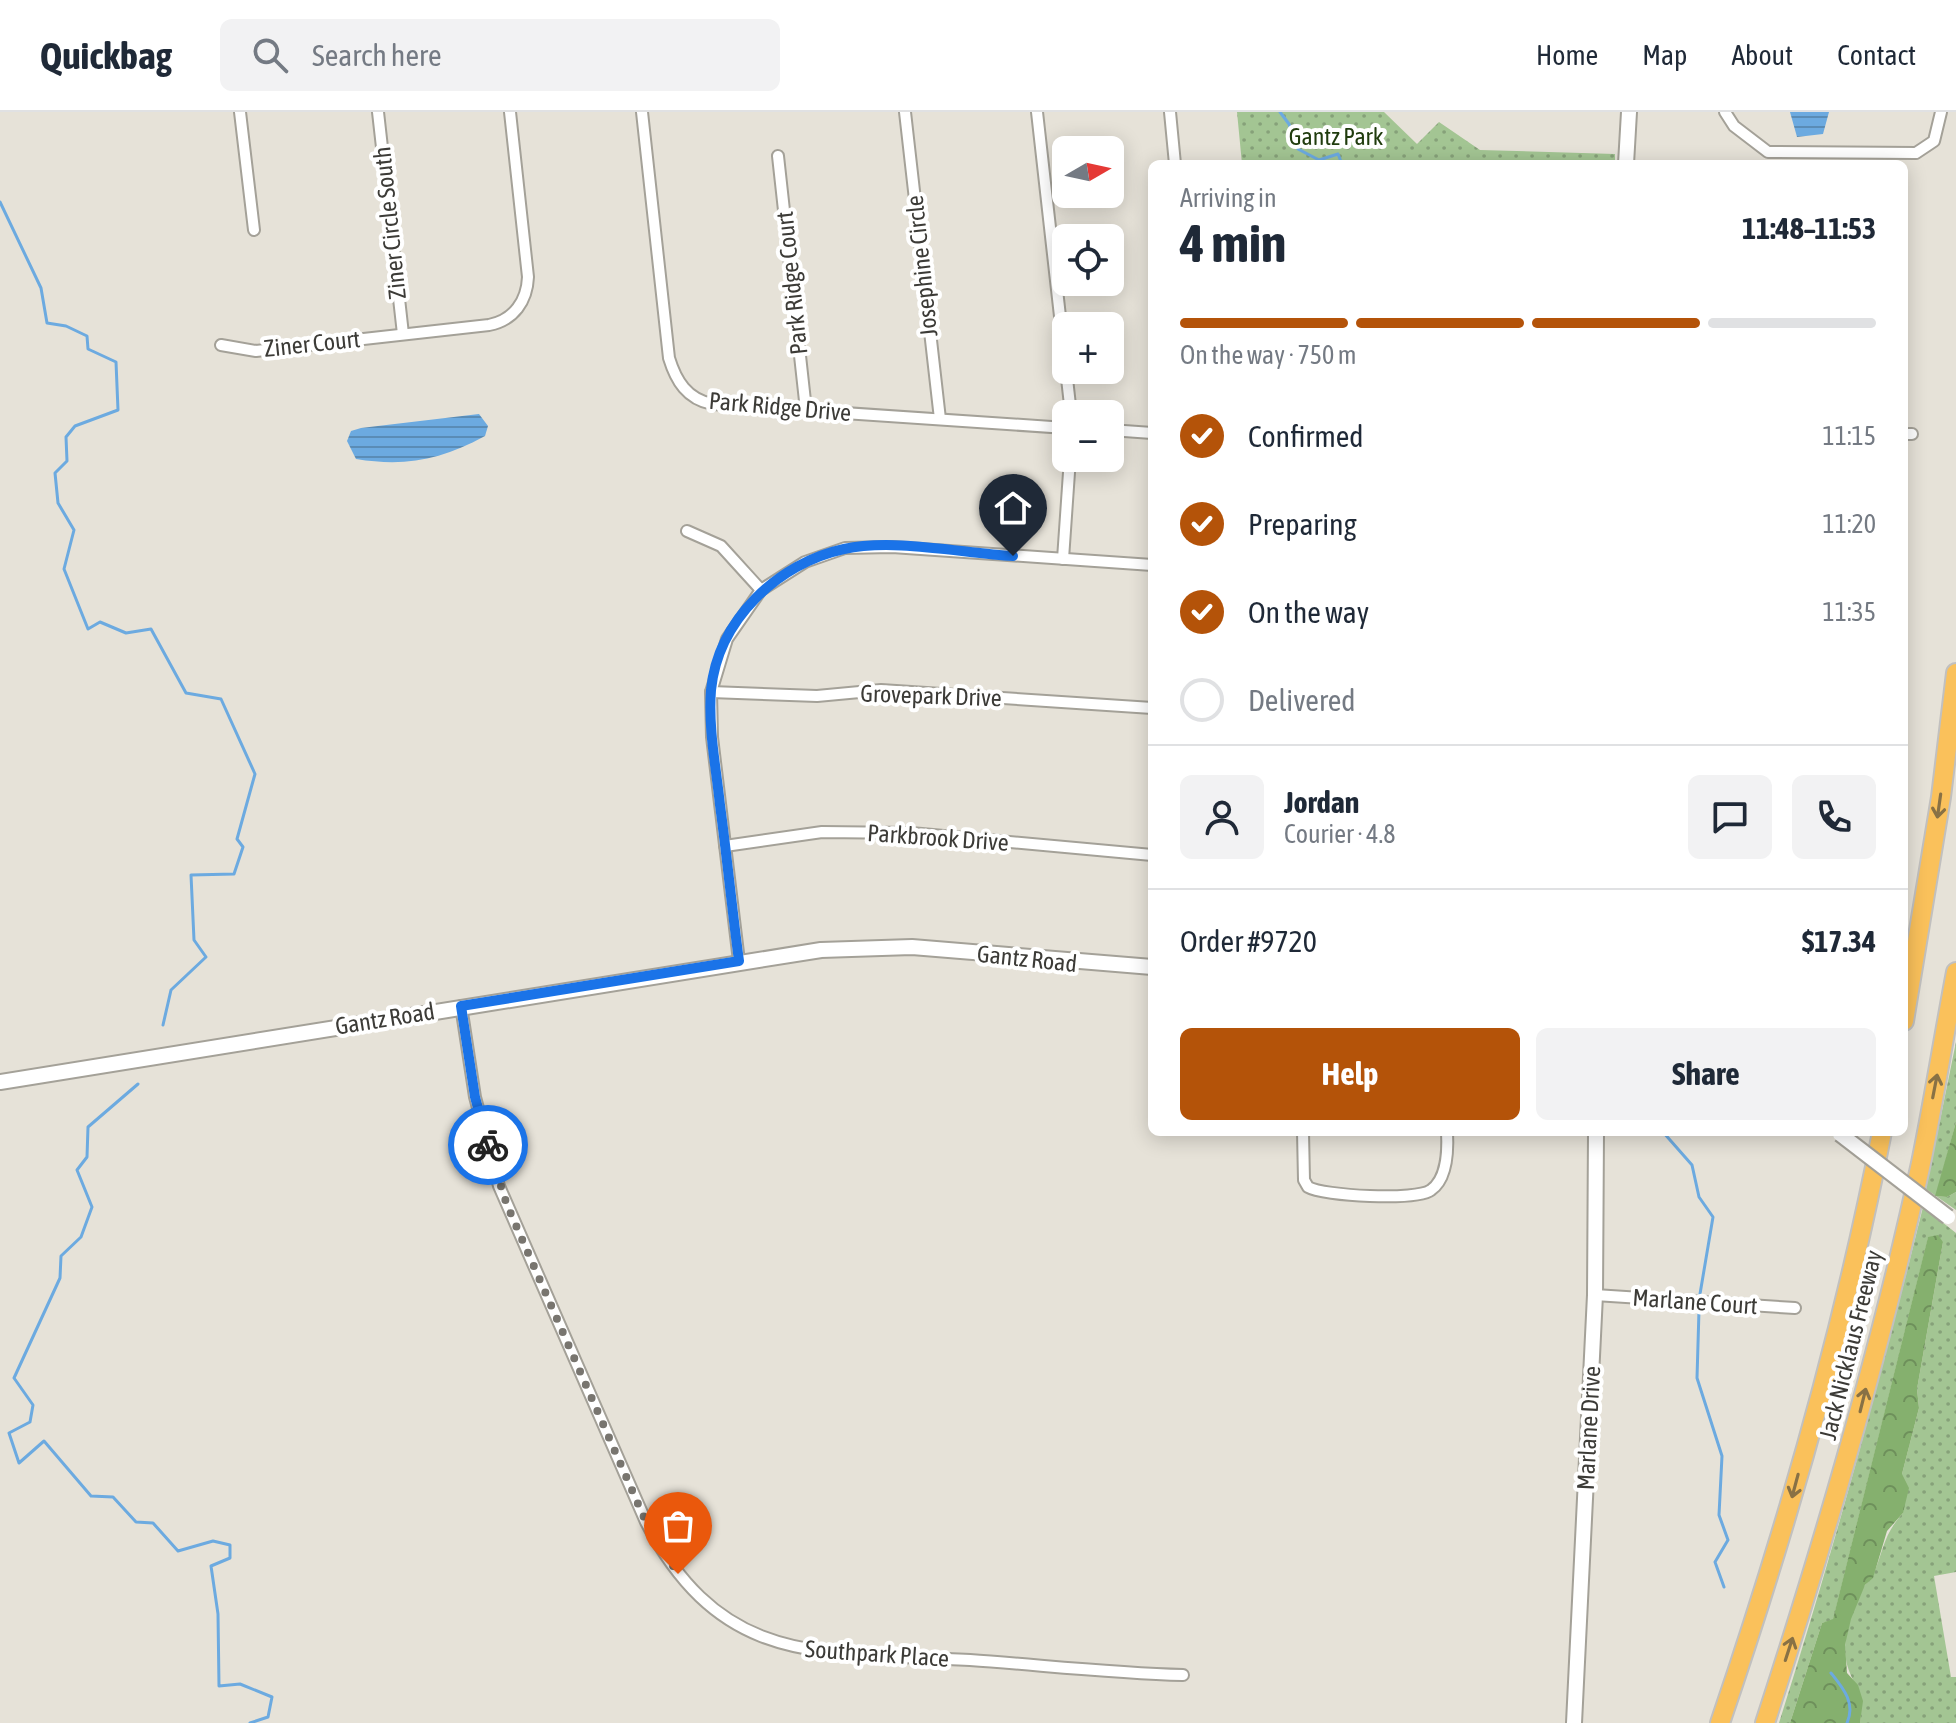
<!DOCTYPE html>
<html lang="en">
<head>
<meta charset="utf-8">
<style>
  body { margin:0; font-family:"Asap Condensed",sans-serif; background:#f2f2f3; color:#1f2937; height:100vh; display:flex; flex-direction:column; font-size:30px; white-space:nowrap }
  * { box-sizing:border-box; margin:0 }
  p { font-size:26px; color:#747a83 }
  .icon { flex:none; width:44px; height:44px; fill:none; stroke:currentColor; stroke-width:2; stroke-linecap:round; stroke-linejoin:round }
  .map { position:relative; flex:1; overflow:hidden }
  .details { position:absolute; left:1148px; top:48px; width:760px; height:976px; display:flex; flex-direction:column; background:#fff; border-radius:12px; box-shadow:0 4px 20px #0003 }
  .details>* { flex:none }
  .needle { width:52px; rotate:81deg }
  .buttons { position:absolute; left:1052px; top:24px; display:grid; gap:16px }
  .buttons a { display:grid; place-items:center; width:72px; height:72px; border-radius:12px; background:#fff; box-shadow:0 4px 20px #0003; font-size:40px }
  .pin { position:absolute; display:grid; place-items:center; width:68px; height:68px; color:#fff; margin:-82px -34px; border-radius:50% 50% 50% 0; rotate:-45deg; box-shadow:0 0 8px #0007 }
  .pin .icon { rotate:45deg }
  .courier { position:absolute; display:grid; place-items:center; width:80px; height:80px; margin:-40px; border:6px solid #1a73e8; border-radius:50%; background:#fff; color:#222; box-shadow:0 2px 10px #0007 }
  .head em { font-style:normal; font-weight:700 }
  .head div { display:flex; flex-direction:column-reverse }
  .head { display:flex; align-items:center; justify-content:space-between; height:136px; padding:0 32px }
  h1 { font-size:52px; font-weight:700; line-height:60px }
  .bar { display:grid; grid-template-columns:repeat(4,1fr); gap:12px 8px; align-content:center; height:96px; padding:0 32px }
  .bar i { height:10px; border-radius:6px; background:#e0e1e3 }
  .bar .on { background:#b45309 }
  .bar p { grid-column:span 4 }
  .line { display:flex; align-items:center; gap:20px; padding:0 32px; border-top:2px solid #e0e1e3 }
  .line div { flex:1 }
  .round { display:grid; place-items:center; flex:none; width:84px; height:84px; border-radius:12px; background:#f2f2f3 }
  ol { padding:0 32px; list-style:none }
  li { display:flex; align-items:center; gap:24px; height:88px }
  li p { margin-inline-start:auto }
  li .icon { padding:8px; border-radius:50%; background:#b45309; color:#fff; stroke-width:4 }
  li:last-child { color:#747a83 }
  li i { width:44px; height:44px; border:4px solid #e0e1e3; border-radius:50% }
  .primary-button { display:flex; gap:16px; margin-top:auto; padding:16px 32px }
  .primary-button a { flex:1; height:92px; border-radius:12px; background:#b45309; color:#fff; font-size:32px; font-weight:700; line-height:92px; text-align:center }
  .primary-button a+a { background:#f2f2f3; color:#1f2937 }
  header { display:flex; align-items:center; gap:48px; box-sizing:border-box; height:112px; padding:0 40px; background:#fff; border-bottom:2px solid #e0e1e3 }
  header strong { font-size:38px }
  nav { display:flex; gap:44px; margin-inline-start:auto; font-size:28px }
  .search { width:560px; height:72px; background:#f2f2f3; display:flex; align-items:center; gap:20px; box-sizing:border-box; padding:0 28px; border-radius:12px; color:#747a83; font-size:30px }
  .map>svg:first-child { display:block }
</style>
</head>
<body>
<header>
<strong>Quickbag</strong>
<div class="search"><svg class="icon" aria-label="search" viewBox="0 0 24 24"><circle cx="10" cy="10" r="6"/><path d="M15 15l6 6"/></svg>Search here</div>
<nav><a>Home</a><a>Map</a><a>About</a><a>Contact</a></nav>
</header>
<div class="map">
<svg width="1956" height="1611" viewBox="0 0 1956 1611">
  <defs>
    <pattern id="grass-dots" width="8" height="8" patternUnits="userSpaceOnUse" patternTransform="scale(2)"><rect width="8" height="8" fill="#a3c593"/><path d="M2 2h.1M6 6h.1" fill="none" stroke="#86a179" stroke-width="1.8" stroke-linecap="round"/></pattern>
    <pattern id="forest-crowns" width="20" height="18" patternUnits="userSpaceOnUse" patternTransform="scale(2)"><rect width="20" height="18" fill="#85b06e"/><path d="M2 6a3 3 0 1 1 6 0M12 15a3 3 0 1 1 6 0" fill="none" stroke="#6e905b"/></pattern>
    <pattern id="water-rules" width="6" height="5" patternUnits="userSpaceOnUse" patternTransform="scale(2)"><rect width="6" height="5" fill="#6caae0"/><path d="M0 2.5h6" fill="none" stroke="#5a8cb6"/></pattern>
  </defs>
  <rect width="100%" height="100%" fill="#e6e2d8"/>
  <!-- grass -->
  <g fill="url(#grass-dots)">
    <polygon points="1237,0 1384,0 1417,32 1439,10 1480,38 1615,42 1615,52 1242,52"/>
    <polygon points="1956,930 1956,1010 1936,1084 1947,1085 1956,1080 1956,1098 1926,1077"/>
    <path d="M1923 1095 1956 1121V1460L1934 1464 1951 1565H1956V1611H1860C1865 1570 1845 1570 1845 1535 1845 1516 1855 1493 1863 1476 1866 1471 1872 1467 1874 1461 1884 1436 1884 1422 1903 1401L1902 1362 1919 1296 1917 1277 1943 1130 1928 1126 1833 1508 1822 1511 1790 1611H1779C1833 1440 1880 1269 1923 1095Z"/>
  </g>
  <!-- forest -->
  <g fill="url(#forest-crowns)">
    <polygon points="1956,1010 1956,1080 1947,1085 1935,1084"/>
    <polygon points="1938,1123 1943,1130 1917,1277 1919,1296 1902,1362 1909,1376 1903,1401 1887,1419 1873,1466 1865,1473 1851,1507 1845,1533 1847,1561 1858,1573 1863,1589 1860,1611 1790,1611 1822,1511 1833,1507 1928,1125"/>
  </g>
  <!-- water -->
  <g fill="url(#water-rules)">
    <polygon points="1790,0 1829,0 1823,22 1797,25"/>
    <path d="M479 302 488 314 485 324C441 348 405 355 356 347L347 329 351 319 361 316Z"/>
  </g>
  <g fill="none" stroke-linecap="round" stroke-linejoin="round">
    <!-- stream -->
    <g stroke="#6caae0" stroke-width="3">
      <polyline points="1280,0 1289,12 1298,37 1319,48 1338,42 1342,52"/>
      <polyline points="0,90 41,176 47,211 66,214 87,224 88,237 116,250 118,298 75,314 66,325 67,349 55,361 58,391 74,418 64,457 88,517 100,510 126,521 151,517 186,581 221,587 255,662 237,727 243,735 234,762 191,763 194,828 206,845 171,878 163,913"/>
      <polyline points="138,972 88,1015 87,1045 77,1058 92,1095 81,1125 61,1144 60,1166 14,1266 33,1293 30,1310 9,1321 19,1351 44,1329 91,1384 113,1385 136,1410 153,1411 178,1439 213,1429 230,1433 230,1446 211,1454 218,1502 219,1574 240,1572 272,1585 268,1605 250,1611"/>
      <polyline points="1663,1020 1692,1053 1699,1085 1713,1105 1700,1182"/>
      <polyline points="1699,1198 1697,1266 1722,1344 1719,1403 1728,1428 1715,1450 1724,1475"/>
      <path d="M1831 1561C1843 1576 1856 1591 1847 1611"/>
    </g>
    <!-- street casing -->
    <g stroke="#a4a198" stroke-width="14">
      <g id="street">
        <polyline points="240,0 254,118"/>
        <polyline points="378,0 403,222"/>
        <path d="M642 0 669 246C676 269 687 287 712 292L1066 316"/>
        <polyline points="905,0 940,307"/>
        <polyline points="1037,0 1071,302"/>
        <polyline points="1170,0 1175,52"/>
        <polyline points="1725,0 1734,14 1768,40 1916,41 1934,29 1941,0"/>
        <polyline points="778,44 806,298"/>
        <path d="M221 233 256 239 489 213C514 208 527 189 528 165L510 0"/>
        <polyline points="1110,318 1152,321"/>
        <polyline points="1904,322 1912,322"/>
        <polyline points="687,419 721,434 761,478"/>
        <polyline points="1063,447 1070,346"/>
        <polyline points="711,580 817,584 881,578 1152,596"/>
        <polyline points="725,734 822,720 911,721 1152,743"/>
        <polyline points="739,849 712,625 711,580 727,527 761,478 805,450 845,436 892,435 1152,453"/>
        <path d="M461 894 475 985 499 1074 646 1410C724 1559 826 1539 970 1548 1041 1553 1112 1561 1183 1563"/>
        <path d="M1303 1020 1304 1068 1308 1075C1323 1084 1417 1089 1431 1078 1447 1067 1448 1038 1447 1020"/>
        <polyline points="1595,1183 1795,1196"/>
      </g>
    </g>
    <!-- secondary casing -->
    <g stroke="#a4a198" stroke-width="18">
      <g id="secondary">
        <polyline points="1626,52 1629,0"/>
        <polyline points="0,970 821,838 912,835 1152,855"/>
        <polyline points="1574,1611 1595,1183 1596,1020"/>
      </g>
    </g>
    <!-- highway casing -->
    <g stroke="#c1c0bf" stroke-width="22">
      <g id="highway">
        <polyline points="1904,909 1941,685 1956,561"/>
        <path d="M1720 1611C1786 1418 1843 1220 1882 1020"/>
        <path d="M1765 1611C1825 1427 1880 1241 1921 1051 1934 987 1944 923 1956 860"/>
      </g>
    </g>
    <!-- street -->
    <use href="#street" stroke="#fff" stroke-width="10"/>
    <!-- secondary -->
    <use href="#secondary" stroke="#fff" stroke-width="14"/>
    <!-- highway -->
    <use href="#highway" stroke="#fac15b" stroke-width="18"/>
    <!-- secondary-bridge casing -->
    <g stroke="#a4a198" stroke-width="18" stroke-linecap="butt">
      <polyline id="secondary-bridge" points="1840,1022 1948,1105"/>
    </g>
    <!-- secondary-bridge -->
    <use href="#secondary-bridge" stroke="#fff" stroke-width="14"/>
  </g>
  <!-- one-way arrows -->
  <defs><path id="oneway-shaft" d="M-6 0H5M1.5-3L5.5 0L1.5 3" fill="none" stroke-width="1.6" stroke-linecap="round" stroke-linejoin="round" transform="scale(2)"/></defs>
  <g stroke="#887145">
    <use href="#oneway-shaft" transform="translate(1939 694) rotate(98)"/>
    <use href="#oneway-shaft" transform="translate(1935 974) rotate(-79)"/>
    <use href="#oneway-shaft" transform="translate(1863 1288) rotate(-76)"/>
    <use href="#oneway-shaft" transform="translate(1795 1374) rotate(105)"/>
    <use href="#oneway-shaft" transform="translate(1789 1537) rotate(-72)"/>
  </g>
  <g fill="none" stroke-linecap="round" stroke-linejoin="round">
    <!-- done -->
    <polyline stroke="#78756f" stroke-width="8" stroke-dasharray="0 14.4" points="488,1033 507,1093 646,1410 678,1462"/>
    <!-- route -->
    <path stroke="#1a73e8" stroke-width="10" d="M488 1033 475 985 461 894 739 849C732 797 727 745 720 693 716 655 708 616 711 578 718 508 778 451 844 437 893 426 962 441 1013 444"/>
  </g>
  <g text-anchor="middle" stroke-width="8" stroke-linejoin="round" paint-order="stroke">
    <!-- park labels -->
    <g font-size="24" fill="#203c0e" stroke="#fff">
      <text x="1336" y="33">Gantz Park</text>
    </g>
    <!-- street labels -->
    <g font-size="24" fill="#3c3b37" stroke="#fff">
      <text transform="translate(390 111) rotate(-96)" y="8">Ziner Circle South</text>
      <text transform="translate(922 154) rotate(-96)" y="8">Josephine Circle</text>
      <text transform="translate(792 171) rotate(-96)" y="8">Park Ridge Court</text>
      <text transform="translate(312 232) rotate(-6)" y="8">Ziner Court</text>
      <text transform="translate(780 295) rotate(5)" y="8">Park Ridge Drive</text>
      <text transform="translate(931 584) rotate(2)" y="8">Grovepark Drive</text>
      <text transform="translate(938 726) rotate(4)" y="8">Parkbrook Drive</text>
      <text transform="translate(1027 847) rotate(6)" y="8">Gantz Road</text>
      <text transform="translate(385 907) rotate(-9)" y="8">Gantz Road</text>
      <text transform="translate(1695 1190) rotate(4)" y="8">Marlane Court</text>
      <text transform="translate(1851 1233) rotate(-76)" y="8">Jack Nicklaus Freeway</text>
      <text transform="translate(1589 1316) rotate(-87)" y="8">Marlane Drive</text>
      <text transform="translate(877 1542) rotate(4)" y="8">Southpark Place</text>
    </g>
  </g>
</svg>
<div class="buttons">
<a><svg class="needle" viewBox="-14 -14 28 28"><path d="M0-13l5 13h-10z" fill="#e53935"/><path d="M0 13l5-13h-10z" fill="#747a83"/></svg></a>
<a><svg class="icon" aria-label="locate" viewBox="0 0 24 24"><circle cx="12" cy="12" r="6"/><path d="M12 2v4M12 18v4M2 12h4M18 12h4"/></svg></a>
<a>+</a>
<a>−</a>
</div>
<div class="pin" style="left:678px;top:1462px;background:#ea580c"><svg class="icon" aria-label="bag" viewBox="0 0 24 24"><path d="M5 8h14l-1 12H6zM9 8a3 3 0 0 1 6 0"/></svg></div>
<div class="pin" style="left:1013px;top:444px;background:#1f2937"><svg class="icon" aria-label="home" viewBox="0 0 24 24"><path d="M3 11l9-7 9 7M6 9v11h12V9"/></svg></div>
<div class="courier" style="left:488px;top:1033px"><svg class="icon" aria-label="bike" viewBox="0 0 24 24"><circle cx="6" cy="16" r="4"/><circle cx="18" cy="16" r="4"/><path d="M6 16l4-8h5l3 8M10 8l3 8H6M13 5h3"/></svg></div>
<section class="details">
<div class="head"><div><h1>4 min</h1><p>Arriving in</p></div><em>11:48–11:53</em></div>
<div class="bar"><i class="on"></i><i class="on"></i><i class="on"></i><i></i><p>On the way · 750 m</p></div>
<ol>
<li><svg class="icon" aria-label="check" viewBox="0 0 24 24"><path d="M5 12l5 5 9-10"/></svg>Confirmed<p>11:15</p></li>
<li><svg class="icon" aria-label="check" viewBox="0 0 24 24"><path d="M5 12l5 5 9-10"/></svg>Preparing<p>11:20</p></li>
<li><svg class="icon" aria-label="check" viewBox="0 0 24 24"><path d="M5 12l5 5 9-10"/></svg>On the way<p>11:35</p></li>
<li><i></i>Delivered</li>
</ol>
<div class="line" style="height:144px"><a class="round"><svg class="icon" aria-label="person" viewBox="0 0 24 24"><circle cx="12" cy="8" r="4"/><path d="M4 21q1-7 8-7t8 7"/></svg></a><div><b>Jordan</b><p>Courier · 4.8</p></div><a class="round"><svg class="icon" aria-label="chat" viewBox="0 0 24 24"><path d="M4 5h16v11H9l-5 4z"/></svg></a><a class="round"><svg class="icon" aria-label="phone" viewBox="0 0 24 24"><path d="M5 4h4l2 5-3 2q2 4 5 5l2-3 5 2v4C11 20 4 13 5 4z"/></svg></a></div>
<div class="line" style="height:104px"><div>Order #9720</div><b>$17.34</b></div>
<div class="primary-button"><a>Help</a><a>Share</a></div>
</section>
</div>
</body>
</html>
